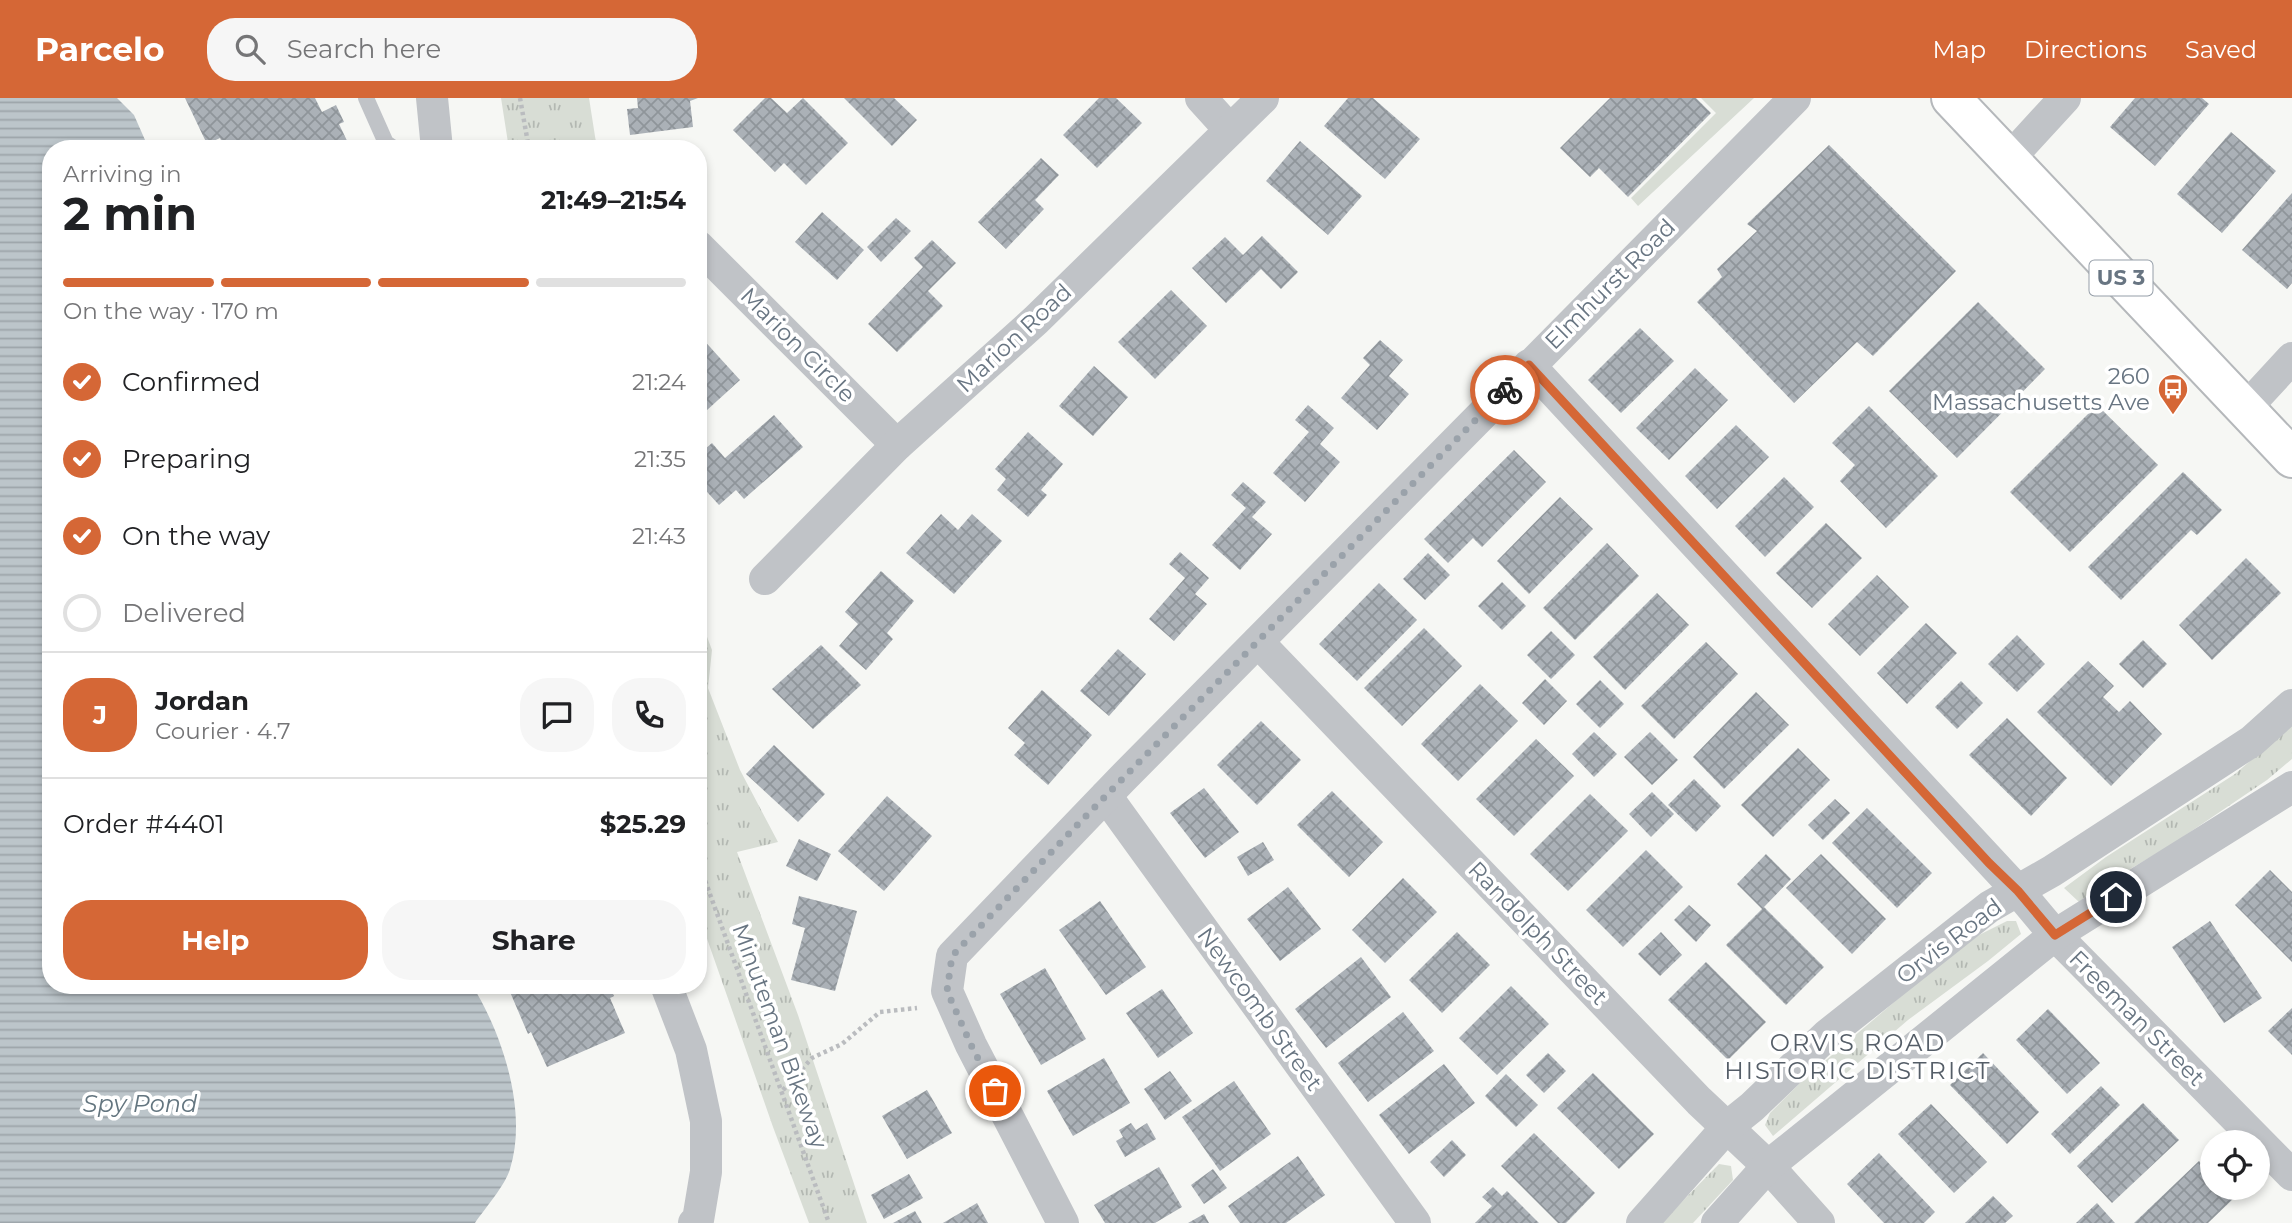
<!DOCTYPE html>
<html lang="en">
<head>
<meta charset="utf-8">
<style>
  body { margin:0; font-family:Montserrat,sans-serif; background:#f6f6f6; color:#202124; height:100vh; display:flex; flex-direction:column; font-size:26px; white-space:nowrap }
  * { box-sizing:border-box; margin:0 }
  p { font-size:23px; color:#757577 }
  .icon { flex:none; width:38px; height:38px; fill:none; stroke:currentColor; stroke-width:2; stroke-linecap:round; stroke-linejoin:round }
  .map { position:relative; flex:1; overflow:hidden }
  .drawer { position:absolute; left:42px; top:42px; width:665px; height:854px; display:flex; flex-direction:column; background:#fff; border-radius:28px; box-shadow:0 4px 10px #0003 }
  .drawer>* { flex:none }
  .controls { position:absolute; left:2200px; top:1032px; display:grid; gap:14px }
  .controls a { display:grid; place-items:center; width:70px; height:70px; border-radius:50%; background:#fff; box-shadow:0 4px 10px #0003; font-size:35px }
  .pin { position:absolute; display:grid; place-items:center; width:60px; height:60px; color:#fff; margin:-30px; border:4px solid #fff; border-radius:50%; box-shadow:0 2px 7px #0007 }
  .courier { position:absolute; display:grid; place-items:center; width:70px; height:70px; margin:-35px; border:5px solid #d56736; border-radius:50%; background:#fff; color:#222; box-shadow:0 2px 9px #0007 }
  .overview em { font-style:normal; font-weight:700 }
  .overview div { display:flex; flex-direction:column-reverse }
  .overview { display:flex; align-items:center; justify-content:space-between; height:119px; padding:0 21px }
  h1 { font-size:46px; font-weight:700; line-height:52px }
  .bar { display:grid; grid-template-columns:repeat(4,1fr); gap:10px 7px; align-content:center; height:84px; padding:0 21px }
  .bar i { height:9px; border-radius:5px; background:#e0e0e0 }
  .bar .on { background:#d56736 }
  .bar p { grid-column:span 4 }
  .line { display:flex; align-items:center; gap:18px; padding:0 21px; border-top:2px solid #e0e0e0 }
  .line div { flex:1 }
  .round { display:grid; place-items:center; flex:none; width:74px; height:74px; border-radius:28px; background:#f6f6f6 }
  ol { padding:0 21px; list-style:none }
  li { display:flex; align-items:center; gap:21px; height:77px }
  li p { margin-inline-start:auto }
  li .icon { padding:7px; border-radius:50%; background:#d56736; color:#fff; stroke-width:4 }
  li:last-child { color:#757577 }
  li i { width:38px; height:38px; border:4px solid #e0e0e0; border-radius:50% }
  .primary-button { display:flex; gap:14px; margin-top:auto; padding:14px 21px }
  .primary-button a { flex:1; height:80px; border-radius:28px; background:#d56736; color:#fff; font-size:28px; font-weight:700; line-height:80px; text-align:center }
  .primary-button a+a { background:#f6f6f6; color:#202124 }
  header { display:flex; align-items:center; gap:42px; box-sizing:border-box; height:98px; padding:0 35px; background:#d56736; color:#fff }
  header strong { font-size:33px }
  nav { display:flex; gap:38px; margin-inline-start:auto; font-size:24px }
  .search { width:490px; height:63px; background:#f6f6f6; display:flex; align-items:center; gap:18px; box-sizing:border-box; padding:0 24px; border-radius:28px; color:#757577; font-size:26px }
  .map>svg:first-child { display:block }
</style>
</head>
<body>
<header>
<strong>Parcelo</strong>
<div class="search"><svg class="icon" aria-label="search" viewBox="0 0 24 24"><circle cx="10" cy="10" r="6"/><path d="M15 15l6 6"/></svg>Search here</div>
<nav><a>Map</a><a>Directions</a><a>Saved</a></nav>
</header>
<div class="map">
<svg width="2292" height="1125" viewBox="0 0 2292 1125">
  <defs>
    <pattern id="grass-tufts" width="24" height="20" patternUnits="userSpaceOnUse" patternTransform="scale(1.75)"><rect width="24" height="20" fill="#d8ddd5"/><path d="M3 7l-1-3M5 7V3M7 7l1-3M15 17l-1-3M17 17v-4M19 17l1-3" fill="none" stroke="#b3b8b2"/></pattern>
    <pattern id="water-rules" width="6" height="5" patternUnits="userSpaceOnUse" patternTransform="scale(1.75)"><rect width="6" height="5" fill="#bcc5ca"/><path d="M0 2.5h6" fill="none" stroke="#9da5a9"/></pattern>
    <pattern id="building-cross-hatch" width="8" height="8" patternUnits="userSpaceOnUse" patternTransform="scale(1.75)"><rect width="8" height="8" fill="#abb1b7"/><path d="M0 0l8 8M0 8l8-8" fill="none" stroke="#8f959a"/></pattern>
  </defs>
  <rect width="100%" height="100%" fill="#f6f7f4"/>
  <!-- grass -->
  <g fill="url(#grass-tufts)">
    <polygon points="501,0 589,0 597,51 509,51"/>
    <polygon points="698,515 712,552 708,590 740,672 778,744 737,754 798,917 867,1125 809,1125 773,1029 698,815"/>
    <polygon points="2292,627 2292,661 2267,682 2171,747 2103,787 2079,804 2064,790 2106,759 2235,676"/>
    <polygon points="2007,823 2016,823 2021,836 1988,863 1908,922 1773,1038 1765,1027 1770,1015 1805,980 1933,871 1975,839"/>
    <polygon points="1719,1066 1731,1068 1733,1082 1693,1125 1661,1125"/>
  </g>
  <!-- garden -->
  <polygon fill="#d8ddd5" points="1701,0 1754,0 1638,108 1631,100 1716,15"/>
  <!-- water -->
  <path fill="url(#water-rules)" d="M0 0H117L134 17 149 51H51V887H472C503 937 528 1014 510 1071 505 1088 485 1110 475 1125H0Z"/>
  <!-- building -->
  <g fill="url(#building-cross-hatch)">
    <polygon points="185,0 315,0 322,14 336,7 344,24 339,26 351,51 225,51 220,40 207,46"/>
    <polygon points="637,0 698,0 690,3 693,29 630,37 627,11 638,10"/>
    <polygon points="765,0 771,0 787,15 803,0 848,45 806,87 784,65 775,74 733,32"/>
    <polygon points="844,0 894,0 917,22 892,48"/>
    <polygon points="1099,0 1116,0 1142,25 1097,70 1063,37"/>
    <polygon points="1348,0 1373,0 1420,41 1385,81 1324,28"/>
    <polygon points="1610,0 1696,0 1711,15 1628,99 1599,70 1590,79 1560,50"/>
    <polygon points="2135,0 2202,0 2209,6 2155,68 2110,29"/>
    <polygon points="2231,34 2276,73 2222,135 2177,96"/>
    <polygon points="1300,43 1362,98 1328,137 1266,83"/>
    <polygon points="1829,47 1956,173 1873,258 1857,244 1794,305 1697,204 1722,179 1717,171 1757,133 1747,126"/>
    <polygon points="1041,60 1059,77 1035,102 1044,111 1006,151 978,124"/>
    <polygon points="2292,95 2292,185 2287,191 2242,152"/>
    <polygon points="822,114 864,152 837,182 795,144"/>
    <polygon points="896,120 911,133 881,164 867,149"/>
    <polygon points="1262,138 1298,174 1281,191 1261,171 1226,205 1192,170 1225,139 1243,157"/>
    <polygon points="932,142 956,165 928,193 943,208 897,254 868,226 923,169 914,160"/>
    <polygon points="1171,192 1207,228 1155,281 1118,244"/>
    <polygon points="1978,204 2045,271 1957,360 1889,293"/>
    <polygon points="1640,230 1674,263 1621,315 1588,282"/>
    <polygon points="698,236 740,282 706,313 698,305"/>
    <polygon points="1380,242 1403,262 1389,278 1409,296 1377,332 1341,300 1370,267 1363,260"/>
    <polygon points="1094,268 1128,299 1093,338 1059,308"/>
    <polygon points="1695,270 1728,302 1669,362 1636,330"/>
    <polygon points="1308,307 1334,330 1320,346 1340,364 1305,404 1273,375 1309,334 1295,322"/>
    <polygon points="2097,307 2158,367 2070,454 2010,394"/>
    <polygon points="1869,308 1938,378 1886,430 1840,383 1855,367 1832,345"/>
    <polygon points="774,317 803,349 744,401 736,392 719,407 698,384 698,357 712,345 725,360"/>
    <polygon points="1736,327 1769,359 1717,411 1685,378"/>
    <polygon points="1028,334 1063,366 1041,392 1047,397 1028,419 997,392 1006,381 995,371"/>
    <polygon points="1514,352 1546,384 1482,449 1473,440 1448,465 1424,441"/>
    <polygon points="2183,374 2222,412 2197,437 2191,432 2121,502 2088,469"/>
    <polygon points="1784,379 1814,409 1765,459 1735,428"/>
    <polygon points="1243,384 1266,404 1252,419 1272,436 1240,472 1212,447 1246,410 1231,397"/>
    <polygon points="1560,399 1593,431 1529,496 1497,463"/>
    <polygon points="941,416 958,432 972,416 1002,443 954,496 906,455"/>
    <polygon points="1826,425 1862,460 1812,510 1776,475"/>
    <polygon points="1607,445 1639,478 1575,542 1543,510"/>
    <polygon points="1180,454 1209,480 1195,496 1207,506 1174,543 1149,521 1185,480 1169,466"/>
    <polygon points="1428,455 1450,477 1425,502 1403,481"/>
    <polygon points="2246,460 2281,495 2212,562 2179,527"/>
    <polygon points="881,473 914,503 887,535 893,541 866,572 839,548 858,526 845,514"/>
    <polygon points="1877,477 1909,509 1860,558 1828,526"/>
    <polygon points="1502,484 1526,508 1502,532 1478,508"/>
    <polygon points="1379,485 1417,522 1357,583 1319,546"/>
    <polygon points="1657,495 1689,527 1625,592 1593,559"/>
    <polygon points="1926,525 1957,555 1907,606 1877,575"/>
    <polygon points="1424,530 1462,568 1402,628 1364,590"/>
    <polygon points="1551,533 1575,557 1551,581 1527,557"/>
    <polygon points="2017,537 2045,566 2017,594 1988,566"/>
    <polygon points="2143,542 2167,566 2143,590 2119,566"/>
    <polygon points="1706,544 1738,576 1674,641 1641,608"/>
    <polygon points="821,547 861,587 813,631 772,591"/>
    <polygon points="1118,551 1146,576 1109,618 1080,593"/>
    <polygon points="2088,563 2114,588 2103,599 2119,614 2130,603 2162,636 2111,688 2037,614"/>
    <polygon points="1545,581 1567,603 1544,627 1522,605"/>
    <polygon points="1600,582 1624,606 1600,630 1576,606"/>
    <polygon points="1961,583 1983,605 1957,631 1935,609"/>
    <polygon points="1480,586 1518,623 1458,683 1421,646"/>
    <polygon points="1042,592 1092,637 1048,687 1014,657 1025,645 1008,630"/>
    <polygon points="1756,594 1789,627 1724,691 1693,659"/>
    <polygon points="2007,620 2067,680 2031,718 1969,657"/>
    <polygon points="1261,623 1301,662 1257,707 1217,667"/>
    <polygon points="1594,634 1617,656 1594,679 1572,656"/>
    <polygon points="1650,634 1678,662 1652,687 1624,659"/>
    <polygon points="1536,641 1574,678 1514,738 1476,701"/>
    <polygon points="774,647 825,696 798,724 746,676"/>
    <polygon points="1798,650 1830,682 1773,739 1741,707"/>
    <polygon points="1694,681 1721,708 1696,734 1668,707"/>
    <polygon points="1204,690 1239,734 1205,760 1170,715"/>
    <polygon points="1332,693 1383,744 1349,779 1297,727"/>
    <polygon points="1652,694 1674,716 1651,739 1629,716"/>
    <polygon points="1590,696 1628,733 1568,793 1530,756"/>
    <polygon points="887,698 932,738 884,793 838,753"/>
    <polygon points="1835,701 1850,715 1823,742 1808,727"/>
    <polygon points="1867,710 1932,775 1897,810 1832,745"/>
    <polygon points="799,741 831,756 817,783 786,768"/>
    <polygon points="1263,744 1274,762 1248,778 1237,759"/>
    <polygon points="1646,752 1683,789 1623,849 1586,812"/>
    <polygon points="1766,756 1791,781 1764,809 1824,869 1786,907 1726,847 1762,811 1737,786"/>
    <polygon points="1821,756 1886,821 1852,856 1786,790"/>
    <polygon points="2270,772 2292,794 2292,864 2235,807"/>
    <polygon points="1403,780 1437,814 1385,865 1352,832"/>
    <polygon points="1288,789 1321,831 1280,863 1247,821"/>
    <polygon points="799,798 857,813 835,893 791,882 805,830 792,826"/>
    <polygon points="1100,803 1146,869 1106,897 1059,832"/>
    <polygon points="1689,807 1711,827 1696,844 1674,822"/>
    <polygon points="2210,823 2262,900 2224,925 2172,849"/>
    <polygon points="1457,834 1490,867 1442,915 1409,882"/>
    <polygon points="1661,834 1682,857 1660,878 1638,856"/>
    <polygon points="1361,859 1391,899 1326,950 1295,911"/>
    <polygon points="1706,864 1766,924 1728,962 1668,902"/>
    <polygon points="1045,870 1086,941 1041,967 1000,896"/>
    <polygon points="507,887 609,887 614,898 610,900 625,935 547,969 531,934 528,936"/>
    <polygon points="1511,888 1549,926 1497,977 1459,940"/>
    <polygon points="1162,891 1193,935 1158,960 1126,915"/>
    <polygon points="2292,910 2292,957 2268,933"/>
    <polygon points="2048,911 2100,965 2067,996 2016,942"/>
    <polygon points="1403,914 1434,953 1368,1004 1338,965"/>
    <polygon points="1548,955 1566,973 1544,995 1526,977"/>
    <polygon points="1983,955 2039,1014 2007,1046 1950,987"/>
    <polygon points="1104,960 1130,1005 1073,1038 1047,993"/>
    <polygon points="1444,966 1475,1005 1409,1056 1379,1017"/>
    <polygon points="1170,973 1192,1003 1165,1022 1144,991"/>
    <polygon points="1593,975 1654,1036 1619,1071 1557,1010"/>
    <polygon points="1506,976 1538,1007 1516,1029 1485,998"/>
    <polygon points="1234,983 1271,1036 1220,1073 1182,1019"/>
    <polygon points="2101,988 2120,1007 2070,1056 2051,1036"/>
    <polygon points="927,992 952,1035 907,1061 882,1018"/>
    <polygon points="2143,1005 2179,1042 2112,1105 2077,1068"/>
    <polygon points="1931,1006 1987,1064 1954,1095 1898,1036"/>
    <polygon points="1131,1025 1136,1032 1147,1025 1156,1041 1125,1059 1116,1043 1123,1039 1119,1032"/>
    <polygon points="1534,1035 1595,1095 1566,1125 1558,1125 1501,1068"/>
    <polygon points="1452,1042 1466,1057 1444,1079 1430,1064"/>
    <polygon points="1879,1055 1935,1114 1924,1125 1884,1125 1847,1086"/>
    <polygon points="1298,1058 1325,1097 1286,1125 1240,1125 1228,1108"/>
    <polygon points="2199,1063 2212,1077 2212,1090 2225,1090 2234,1100 2208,1125 2134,1125"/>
    <polygon points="1159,1069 1182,1109 1155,1125 1105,1125 1094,1107"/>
    <polygon points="1213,1071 1227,1090 1204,1106 1191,1087"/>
    <polygon points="909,1076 923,1100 884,1121 871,1097"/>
    <polygon points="1493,1089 1502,1098 1507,1093 1539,1125 1475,1125 1492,1108 1482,1099"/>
    <polygon points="1993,1098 2013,1118 2005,1125 1965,1125"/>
    <polygon points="977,1105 988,1125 943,1125"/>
    <polygon points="2097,1105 2115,1125 2076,1125"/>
    <polygon points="915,1113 922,1125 893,1125"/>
    <polygon points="1204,1116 1209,1125 1188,1125"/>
  </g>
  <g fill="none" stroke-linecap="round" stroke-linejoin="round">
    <!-- highway casing -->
    <g stroke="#b5b8bb" stroke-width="42">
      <polyline id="highway" points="1951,0 2292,360"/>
    </g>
    <!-- path -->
    <g stroke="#babcbf" stroke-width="4.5" stroke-dasharray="3.5 3.5" stroke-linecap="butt">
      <polyline points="520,0 529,51"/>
      <polyline points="698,763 829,1125"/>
      <polyline points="783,992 812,960 842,946 880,914 917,910"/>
    </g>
    <!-- lane -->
    <polyline stroke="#c0c3c7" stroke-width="16" points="366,0 386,45 395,51"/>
    <!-- street -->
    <g stroke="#c0c3c7" stroke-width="32">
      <polyline points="432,0 437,51"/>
      <polyline points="1201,0 1230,32"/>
      <polyline points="2009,61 2065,0"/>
      <polyline points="698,148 897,347"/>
      <polyline points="1529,267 2018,793 2055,837 2292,1077"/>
      <polyline points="2245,311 2292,260"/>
      <polyline points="765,481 897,347 1036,222 1263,0"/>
      <polyline points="1258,544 1699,1003 1768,1068 1819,1125"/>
      <polyline points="1106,698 1415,1125"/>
      <polyline points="666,887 691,952 706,1023 706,1074 698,1122 694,1125"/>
      <polyline points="1063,1125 971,947 947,893 952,858 1121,682 1795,0"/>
      <polyline points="1642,1125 1727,1029 1752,1009 1827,937 1989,809 2052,773 2252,643 2292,607"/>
      <polyline points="1717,1125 1768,1068 2055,837 2292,689"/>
    </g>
    <!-- highway -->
    <use href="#highway" stroke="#fff" stroke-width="38"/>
  </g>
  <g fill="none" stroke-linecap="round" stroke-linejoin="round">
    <!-- done -->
    <polyline stroke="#9aa2aa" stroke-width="7" stroke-dasharray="0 12.6" points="995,993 971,947 947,893 952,858 1082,722 1505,292"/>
    <!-- route -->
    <polyline stroke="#d56736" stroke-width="9" points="1505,292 1529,267 1989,765 2018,793 2055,837 2116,799"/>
  </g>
  <!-- icons -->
  <defs>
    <g id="bus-pin" transform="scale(1.575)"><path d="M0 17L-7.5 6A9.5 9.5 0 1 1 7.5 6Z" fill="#d56736" stroke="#fff"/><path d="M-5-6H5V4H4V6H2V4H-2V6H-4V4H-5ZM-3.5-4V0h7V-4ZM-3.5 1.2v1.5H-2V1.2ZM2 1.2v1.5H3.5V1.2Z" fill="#fff"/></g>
  </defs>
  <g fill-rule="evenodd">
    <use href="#bus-pin" x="2173" y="291"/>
  </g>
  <g text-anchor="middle" stroke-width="7" stroke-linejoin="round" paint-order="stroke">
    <!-- shield labels -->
    <rect fill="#fff" stroke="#959ea8" stroke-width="2" x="2089.5" y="162.5" width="63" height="35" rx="5"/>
    <g font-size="21" font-weight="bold" fill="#687582">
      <text x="2121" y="187">US 3</text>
    </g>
    <!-- street labels -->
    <g font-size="23" fill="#687582" stroke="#fff">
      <text transform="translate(1610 186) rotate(-45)" y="8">Elmhurst Road</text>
      <text transform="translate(1014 240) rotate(-43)" y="8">Marion Road</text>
      <text transform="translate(798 247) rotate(45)" y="8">Marion Circle</text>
      <text transform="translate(1538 835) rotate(46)" y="8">Randolph Street</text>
      <text transform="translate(1949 843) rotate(-37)" y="8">Orvis Road</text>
      <text transform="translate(1260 911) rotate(54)" y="8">Newcomb Street</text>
      <text transform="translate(2137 920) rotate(45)" y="8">Freeman Street</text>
      <text transform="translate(780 938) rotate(70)" y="8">Minuteman Bikeway</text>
    </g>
    <!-- poi labels -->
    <g font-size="23" fill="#687582" stroke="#fff" text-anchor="end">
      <text x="2150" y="286">260<tspan x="2150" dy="26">Massachusetts Ave</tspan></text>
    </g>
    <!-- neighbourhood labels -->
    <g font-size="24" letter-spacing="2" fill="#555e68" stroke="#fff">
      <text x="1858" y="953">ORVIS ROAD<tspan x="1858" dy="28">HISTORIC DISTRICT</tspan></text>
    </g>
    <!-- water labels -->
    <g font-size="24" font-style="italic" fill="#63757f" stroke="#fff">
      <text x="140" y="1014">Spy Pond</text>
    </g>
  </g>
</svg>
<div class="controls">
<a><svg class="icon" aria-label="locate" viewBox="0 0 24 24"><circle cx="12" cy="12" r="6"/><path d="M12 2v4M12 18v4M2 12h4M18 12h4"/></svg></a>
</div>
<div class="pin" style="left:995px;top:993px;background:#ea580c"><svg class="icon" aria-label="bag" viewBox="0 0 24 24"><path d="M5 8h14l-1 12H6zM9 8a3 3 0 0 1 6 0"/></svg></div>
<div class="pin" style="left:2116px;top:799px;background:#1f2937"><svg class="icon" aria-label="home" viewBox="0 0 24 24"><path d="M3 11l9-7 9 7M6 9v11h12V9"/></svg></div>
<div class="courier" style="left:1505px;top:292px"><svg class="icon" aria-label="bike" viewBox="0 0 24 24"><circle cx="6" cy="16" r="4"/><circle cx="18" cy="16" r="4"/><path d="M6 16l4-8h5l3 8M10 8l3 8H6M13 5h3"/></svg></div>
<section class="drawer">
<div class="overview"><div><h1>2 min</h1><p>Arriving in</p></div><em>21:49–21:54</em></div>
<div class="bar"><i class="on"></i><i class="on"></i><i class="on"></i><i></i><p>On the way · 170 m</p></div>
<ol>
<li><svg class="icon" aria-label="check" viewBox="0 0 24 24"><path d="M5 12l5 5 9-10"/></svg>Confirmed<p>21:24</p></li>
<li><svg class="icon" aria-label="check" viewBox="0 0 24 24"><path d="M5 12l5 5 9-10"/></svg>Preparing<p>21:35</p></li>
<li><svg class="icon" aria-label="check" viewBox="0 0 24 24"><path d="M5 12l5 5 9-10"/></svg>On the way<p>21:43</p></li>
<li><i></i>Delivered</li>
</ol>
<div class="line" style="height:126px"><b class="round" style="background:#d56736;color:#fff">J</b><div><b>Jordan</b><p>Courier · 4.7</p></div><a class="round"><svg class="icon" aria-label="chat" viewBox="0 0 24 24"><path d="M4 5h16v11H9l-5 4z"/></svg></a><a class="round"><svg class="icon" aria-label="phone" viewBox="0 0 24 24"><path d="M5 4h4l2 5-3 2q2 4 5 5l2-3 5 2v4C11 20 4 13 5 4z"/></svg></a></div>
<div class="line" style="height:91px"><div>Order #4401</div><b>$25.29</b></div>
<div class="primary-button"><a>Help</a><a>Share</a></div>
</section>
</div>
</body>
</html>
